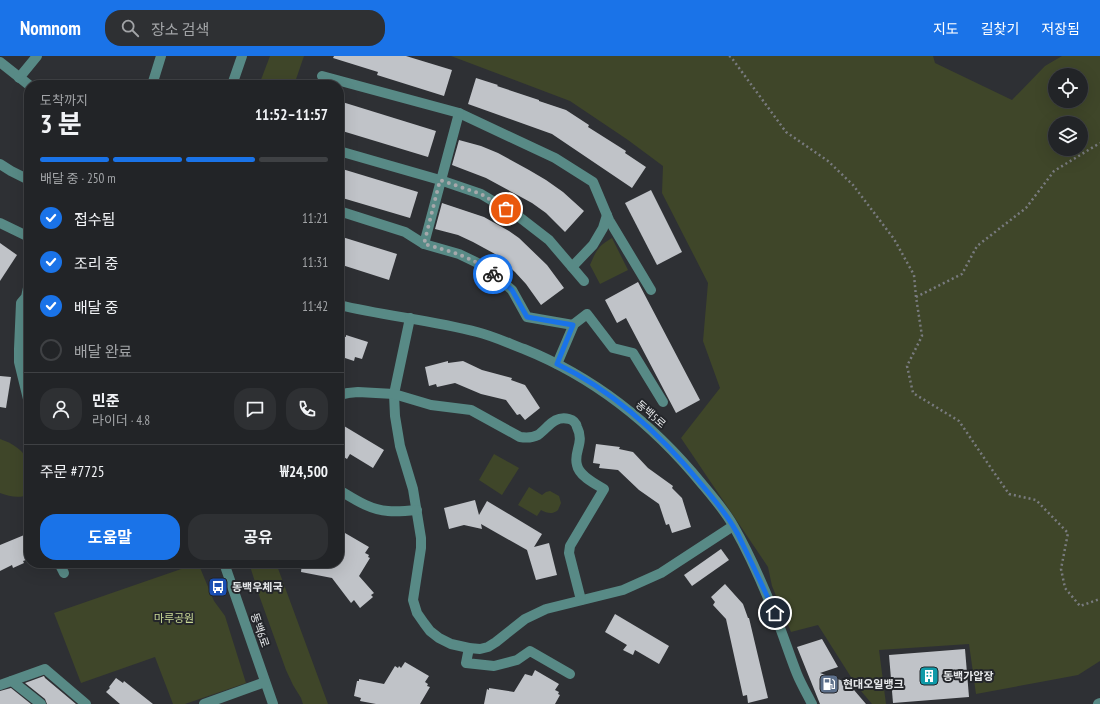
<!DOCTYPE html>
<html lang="ko">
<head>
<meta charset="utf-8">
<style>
  body { margin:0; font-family:"PT Sans Narrow","Noto Sans KR",sans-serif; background:#2e3033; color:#f1f3f6; height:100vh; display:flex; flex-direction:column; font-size:15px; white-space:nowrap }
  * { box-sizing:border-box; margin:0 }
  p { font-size:13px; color:#a2a4a7 }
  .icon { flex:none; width:22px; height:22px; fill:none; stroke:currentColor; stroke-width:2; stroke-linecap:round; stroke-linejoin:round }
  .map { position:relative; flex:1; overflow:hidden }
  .details { position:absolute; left:24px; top:24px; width:320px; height:488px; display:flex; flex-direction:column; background:#222427; border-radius:16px; box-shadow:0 4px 16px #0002,0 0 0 1px #3f4144 }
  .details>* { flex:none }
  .buttons { position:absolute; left:1048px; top:12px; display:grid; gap:8px }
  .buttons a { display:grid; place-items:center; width:40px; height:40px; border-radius:50%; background:#222427; box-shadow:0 4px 16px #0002,0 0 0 1px #3f4144; font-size:20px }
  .pin { position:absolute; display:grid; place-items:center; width:34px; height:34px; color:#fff; margin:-17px; border:2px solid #fff; border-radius:50%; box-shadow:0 1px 4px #0007 }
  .courier { position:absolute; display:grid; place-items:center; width:40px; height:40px; margin:-20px; border:3px solid #1a73e8; border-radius:50%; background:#fff; color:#222; box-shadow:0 1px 5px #0007 }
  .headline em { font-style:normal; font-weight:700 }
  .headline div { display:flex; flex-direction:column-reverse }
  .headline { display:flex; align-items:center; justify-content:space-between; height:68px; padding:0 16px }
  h1 { font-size:26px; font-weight:700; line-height:30px }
  .bar { display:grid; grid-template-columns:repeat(4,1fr); gap:6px 4px; align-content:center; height:48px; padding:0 16px }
  .bar i { height:5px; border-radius:3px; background:#3f4144 }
  .bar .on { background:#1a73e8 }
  .bar p { grid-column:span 4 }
  .line { display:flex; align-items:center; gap:10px; padding:0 16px; border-top:1px solid #3f4144 }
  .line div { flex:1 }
  .round { display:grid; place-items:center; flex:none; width:42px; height:42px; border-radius:16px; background:#2e3033 }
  ol { padding:0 16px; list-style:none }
  li { display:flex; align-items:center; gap:12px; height:44px }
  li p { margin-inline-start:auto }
  li .icon { padding:4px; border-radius:50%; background:#1a73e8; color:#fff; stroke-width:4 }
  li:last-child { color:#a2a4a7 }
  li i { width:22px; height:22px; border:2px solid #3f4144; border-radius:50% }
  .action { display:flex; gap:8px; margin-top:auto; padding:8px 16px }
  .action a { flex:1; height:46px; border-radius:16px; background:#1a73e8; color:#fff; font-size:16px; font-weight:700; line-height:46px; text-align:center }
  .action a+a { background:#2e3033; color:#f1f3f6 }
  header { display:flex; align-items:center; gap:24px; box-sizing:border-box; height:56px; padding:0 20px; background:#1a73e8; color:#fff }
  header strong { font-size:19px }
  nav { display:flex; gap:22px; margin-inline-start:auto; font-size:14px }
  .search { width:280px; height:36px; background:#2e3033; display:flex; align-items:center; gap:10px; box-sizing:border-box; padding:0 14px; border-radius:16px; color:#a2a4a7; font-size:15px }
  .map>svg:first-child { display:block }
</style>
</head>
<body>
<header>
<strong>Nomnom</strong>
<div class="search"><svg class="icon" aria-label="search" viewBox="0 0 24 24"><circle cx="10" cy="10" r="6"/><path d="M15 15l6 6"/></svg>장소 검색</div>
<nav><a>지도</a><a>길찾기</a><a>저장됨</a></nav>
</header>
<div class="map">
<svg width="1100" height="648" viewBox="0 0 1100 648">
  <rect width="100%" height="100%" fill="#2e3034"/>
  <!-- green -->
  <g fill="#3f4629" fill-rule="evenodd">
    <polygon points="270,0 304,0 294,29 259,29"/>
    <path d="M451 0H933L935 7 1012 44 1045 10 1062 0H1100V605L1078 619 976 638 969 588 879 594 886 648H872L856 629 818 569 791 576 772 530 768 511 681 382 720 332 703 285 708 227 662 137 663 110 628 84 570 45ZM1055 19H1081V45H1055ZM1055 67H1081V93H1055Z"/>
    <path d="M612 182 628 214 600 228 590 209C596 195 598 190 612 182Z"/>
    <path d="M0 383C12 387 24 394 29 407V439C19 442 10 441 0 437Z"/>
    <polygon points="494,398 519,412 502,439 479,424"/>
    <path d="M529 431 542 439 546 436 550 435 559 440 561 447 558 454C552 459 547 457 541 454L537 460 518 449Z"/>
    <polygon points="186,507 198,507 214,545 225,560 246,627 185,648 173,648 155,601 81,627 54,557 187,511"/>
    <polygon points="249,507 276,507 328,648 303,648 301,642 293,629 286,614 260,542"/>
  </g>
  <!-- building -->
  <g fill="#c0c3c8">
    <polygon points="334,0 406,0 452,14 444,40 377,19 378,16 333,2"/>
    <polygon points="476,22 498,29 497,30 539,44 539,45 566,54 589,69 588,71 626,95 625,97 646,111 632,132 552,78 468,48"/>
    <polygon points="339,45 436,75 428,101 339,74"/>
    <polygon points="459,84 481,90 498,97 529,114 546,124 563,136 584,155 565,176 546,157 532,147 486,122 452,109"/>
    <polygon points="339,112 418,136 410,162 339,141"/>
    <polygon points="651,134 682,196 657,209 625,147"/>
    <polygon points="442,147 484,161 509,175 519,182 547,209 564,232 541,249 526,228 515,216 495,198 473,186 458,179 435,173"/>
    <polygon points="339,180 397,198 389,224 339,208"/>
    <polygon points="0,187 17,199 0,225"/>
    <polygon points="638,226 700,344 676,357 626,262 617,267 605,244"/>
    <polygon points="339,279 346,281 346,279 368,286 362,303 355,301 354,305 339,300"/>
    <polygon points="448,305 448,307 463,305 482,314 512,322 511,324 525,329 540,352 525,364 520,358 517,359 506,344 481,338 455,327 437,331 436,328 429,330 425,311"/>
    <polygon points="0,320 11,321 6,352 0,351"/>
    <polygon points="339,367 384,394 373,412 350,398 347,403 339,398"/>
    <polygon points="596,388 620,391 619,393 633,396 648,412 673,430 672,432 682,442 691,471 672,477 669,468 666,469 659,448 639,434 618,414 599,412 600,408 593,407"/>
    <polygon points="475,444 479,459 487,445 542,478 534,491 549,487 557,519 536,524 527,494 481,468 482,473 464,469 449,473 444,452"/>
    <polygon points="29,477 29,503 23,505 24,507 13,512 12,509 0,515 0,489"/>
    <polygon points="345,477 369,491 365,497 369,499 368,501 370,502 359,520 374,537 371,539 373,541 360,552 354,544 351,547 332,522 301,516 302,507 339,507 339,487"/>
    <polygon points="721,493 729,504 692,530 684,519"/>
    <polygon points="725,528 743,548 748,562 749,562 768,642 748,647 747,639 743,640 726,563 713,549 715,546 711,541"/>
    <polygon points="615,558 669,590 659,608 635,594 633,599 623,594 627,589 605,576"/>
    <polygon points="822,583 838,611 820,617 849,627 854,634 866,648 820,648 797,591"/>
    <polygon points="965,593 969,641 893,647 889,599"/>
    <polygon points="405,606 429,620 425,626 428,628 427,630 430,631 420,648 376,648 360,645 361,642 354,640 357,625 359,625 359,623 384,628 395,610 398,612 399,610 401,612"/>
    <polygon points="535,614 559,628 555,634 559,636 558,638 560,639 555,648 484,648 487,633 489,634 489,632 514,636 525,618 532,620"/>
    <polygon points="44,620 45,622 76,648 47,648 45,643 25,627"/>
    <polygon points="116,622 123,627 124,625 153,648 120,648 106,636 110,632 109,631"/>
    <polygon points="11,632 31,648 0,648 0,635"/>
  </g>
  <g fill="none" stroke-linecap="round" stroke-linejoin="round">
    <!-- path -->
    <g stroke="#797b7f" stroke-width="2.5" stroke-dasharray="2 3" stroke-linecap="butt">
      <polyline points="729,0 731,1 786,76 828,105 853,129 894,183 914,219 916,241 922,280 907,310 913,337 959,365 993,415 1009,438 1036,444 1068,477 1061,513 1065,532 1080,550 1100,543"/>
      <polyline points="916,241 962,218 977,190 1026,152 1054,115 1100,87"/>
    </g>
    <!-- minor -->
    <g stroke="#588a86" stroke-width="10">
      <polyline points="0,6 29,29"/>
      <polyline points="322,20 459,57 555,102 593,126 609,164 651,234"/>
      <polyline points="19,22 37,0"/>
      <polyline points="152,29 161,0"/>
      <polyline points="232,29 242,0"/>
      <polyline points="339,95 440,124 481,138 518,160 549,184 584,225"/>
      <polyline points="0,108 11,115 29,124"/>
      <polyline points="339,155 405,176 424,188 459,198 484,210 512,234 527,261 573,269"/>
      <polyline points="0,167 29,181"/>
      <polyline points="424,188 459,57"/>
      <polyline points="572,211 593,189 603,172 607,159"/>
      <polyline points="29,227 26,241 21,247 19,293 19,306 29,347"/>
      <path d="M339 249C385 260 431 264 477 276 493 280 508 287 524 293 596 322 653 368 702 428 713 441 726 456 734 471 750 499 763 529 775 559 783 578 789 598 797 618 801 628 807 638 812 648"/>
      <polyline points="410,262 394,338 395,360 400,390 413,433 421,482 421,492 413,544 417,557 424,567 430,575 439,582 451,588 469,592 480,593 488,591 496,586 525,563 546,553 623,534 661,517 733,470"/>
      <polyline points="557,308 574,268 587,258 613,292 633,297 663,346"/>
      <path d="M339 339 348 337 358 336 394 338 431 349 471 354 520 381C526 382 532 382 538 379 548 372 554 359 569 363 573 364 576 367 577 371 585 387 573 396 577 409 579 420 595 428 604 433L570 490 569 497 581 544"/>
      <path d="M339 434C354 443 370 454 388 455 397 456 407 455 417 454"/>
      <polyline points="59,507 64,517"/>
      <polyline points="224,507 273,648"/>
      <polyline points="469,592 466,607 494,610 517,604 530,595 570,618"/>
      <polyline points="12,625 41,648"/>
      <polyline points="0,629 45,613 86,648"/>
      <polyline points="204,648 265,626"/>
      <polyline points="1098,648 1100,647"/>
    </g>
  </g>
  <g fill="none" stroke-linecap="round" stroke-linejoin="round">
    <!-- done -->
    <path stroke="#a6a8ab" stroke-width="4" stroke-dasharray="0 7.2" d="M493 218C473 201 450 195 424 188L440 124 481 138 506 153"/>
    <!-- route -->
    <path stroke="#1a73e8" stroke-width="5" d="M493 218 512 234 527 261 573 269 557 308C614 335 662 380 702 429 713 442 724 455 733 470 737 476 740 482 743 489 754 511 764 534 775 557"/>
  </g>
  <!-- icons -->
  <defs>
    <g id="bus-square" transform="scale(1)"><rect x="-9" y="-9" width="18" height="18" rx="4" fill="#1a4fb4" stroke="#24262a"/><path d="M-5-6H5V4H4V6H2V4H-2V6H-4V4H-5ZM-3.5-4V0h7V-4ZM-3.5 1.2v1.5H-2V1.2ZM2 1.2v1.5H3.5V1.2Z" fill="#fff"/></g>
    <g id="building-square" transform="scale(1)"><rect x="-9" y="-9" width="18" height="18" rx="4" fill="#0f9aa8" stroke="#24262a"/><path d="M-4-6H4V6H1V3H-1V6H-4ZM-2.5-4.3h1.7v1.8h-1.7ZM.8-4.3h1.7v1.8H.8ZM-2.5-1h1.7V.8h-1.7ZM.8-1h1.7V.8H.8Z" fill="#fff"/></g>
    <g id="fuel-square" transform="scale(1)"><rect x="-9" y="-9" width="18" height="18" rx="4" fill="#5c6f8a" stroke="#24262a"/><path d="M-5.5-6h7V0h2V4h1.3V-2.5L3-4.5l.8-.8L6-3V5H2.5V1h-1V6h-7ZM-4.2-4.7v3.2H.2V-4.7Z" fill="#fff"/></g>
  </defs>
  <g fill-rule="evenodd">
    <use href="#bus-square" x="218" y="531"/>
    <use href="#building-square" x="929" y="620"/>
    <use href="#fuel-square" x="829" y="628"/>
  </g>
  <g text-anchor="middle" stroke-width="4" stroke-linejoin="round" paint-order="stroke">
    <!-- street labels -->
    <g font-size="11" fill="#e7e9eb" stroke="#24262a">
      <text transform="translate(651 358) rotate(41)" y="4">동백5로</text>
      <text transform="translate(260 574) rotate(71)" y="4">동백6로</text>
    </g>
    <!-- poi labels -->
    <g font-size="11" font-weight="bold" fill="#e7e9eb" stroke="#24262a" text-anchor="start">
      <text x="232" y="535">동백우체국</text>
      <text x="943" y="624">동백가압장</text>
      <text x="843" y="632">현대오일뱅크</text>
    </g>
    <!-- park labels -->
    <g font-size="11" fill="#c9d996" stroke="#24262a">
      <text x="174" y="566">마루공원</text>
    </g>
  </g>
</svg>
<div class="buttons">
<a><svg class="icon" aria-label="locate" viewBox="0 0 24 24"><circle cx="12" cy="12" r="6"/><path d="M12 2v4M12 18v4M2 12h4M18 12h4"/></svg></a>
<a><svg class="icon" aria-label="layers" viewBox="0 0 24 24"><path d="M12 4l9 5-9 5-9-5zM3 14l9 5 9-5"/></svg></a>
</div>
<div class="pin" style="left:506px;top:153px;background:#ea580c"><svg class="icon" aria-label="bag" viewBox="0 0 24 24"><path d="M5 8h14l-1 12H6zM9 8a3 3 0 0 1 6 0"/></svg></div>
<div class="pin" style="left:775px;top:557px;background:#1f2937"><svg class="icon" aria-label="home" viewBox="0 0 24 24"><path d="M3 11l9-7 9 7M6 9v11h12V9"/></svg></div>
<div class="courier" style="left:493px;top:218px"><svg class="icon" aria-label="bike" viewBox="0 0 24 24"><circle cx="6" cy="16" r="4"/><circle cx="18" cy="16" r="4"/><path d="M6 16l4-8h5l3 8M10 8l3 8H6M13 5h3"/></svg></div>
<section class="details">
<div class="headline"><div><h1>3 분</h1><p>도착까지</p></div><em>11:52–11:57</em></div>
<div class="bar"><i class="on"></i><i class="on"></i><i class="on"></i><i></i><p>배달 중 · 250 m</p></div>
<ol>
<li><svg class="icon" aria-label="check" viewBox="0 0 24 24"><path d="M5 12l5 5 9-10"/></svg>접수됨<p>11:21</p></li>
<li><svg class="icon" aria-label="check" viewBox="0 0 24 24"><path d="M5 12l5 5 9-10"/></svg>조리 중<p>11:31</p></li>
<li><svg class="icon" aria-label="check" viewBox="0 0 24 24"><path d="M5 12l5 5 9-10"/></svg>배달 중<p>11:42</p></li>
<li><i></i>배달 완료</li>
</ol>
<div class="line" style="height:72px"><a class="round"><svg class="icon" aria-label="person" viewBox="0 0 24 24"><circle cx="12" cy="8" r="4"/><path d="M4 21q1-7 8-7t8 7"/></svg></a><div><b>민준</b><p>라이더 · 4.8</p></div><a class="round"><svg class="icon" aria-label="chat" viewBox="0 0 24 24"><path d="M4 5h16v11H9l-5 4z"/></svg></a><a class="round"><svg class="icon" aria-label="phone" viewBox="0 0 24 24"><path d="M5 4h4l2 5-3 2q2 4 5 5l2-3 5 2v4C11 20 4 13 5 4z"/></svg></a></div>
<div class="line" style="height:52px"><div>주문 #7725</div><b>₩24,500</b></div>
<div class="action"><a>도움말</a><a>공유</a></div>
</section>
</div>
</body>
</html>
